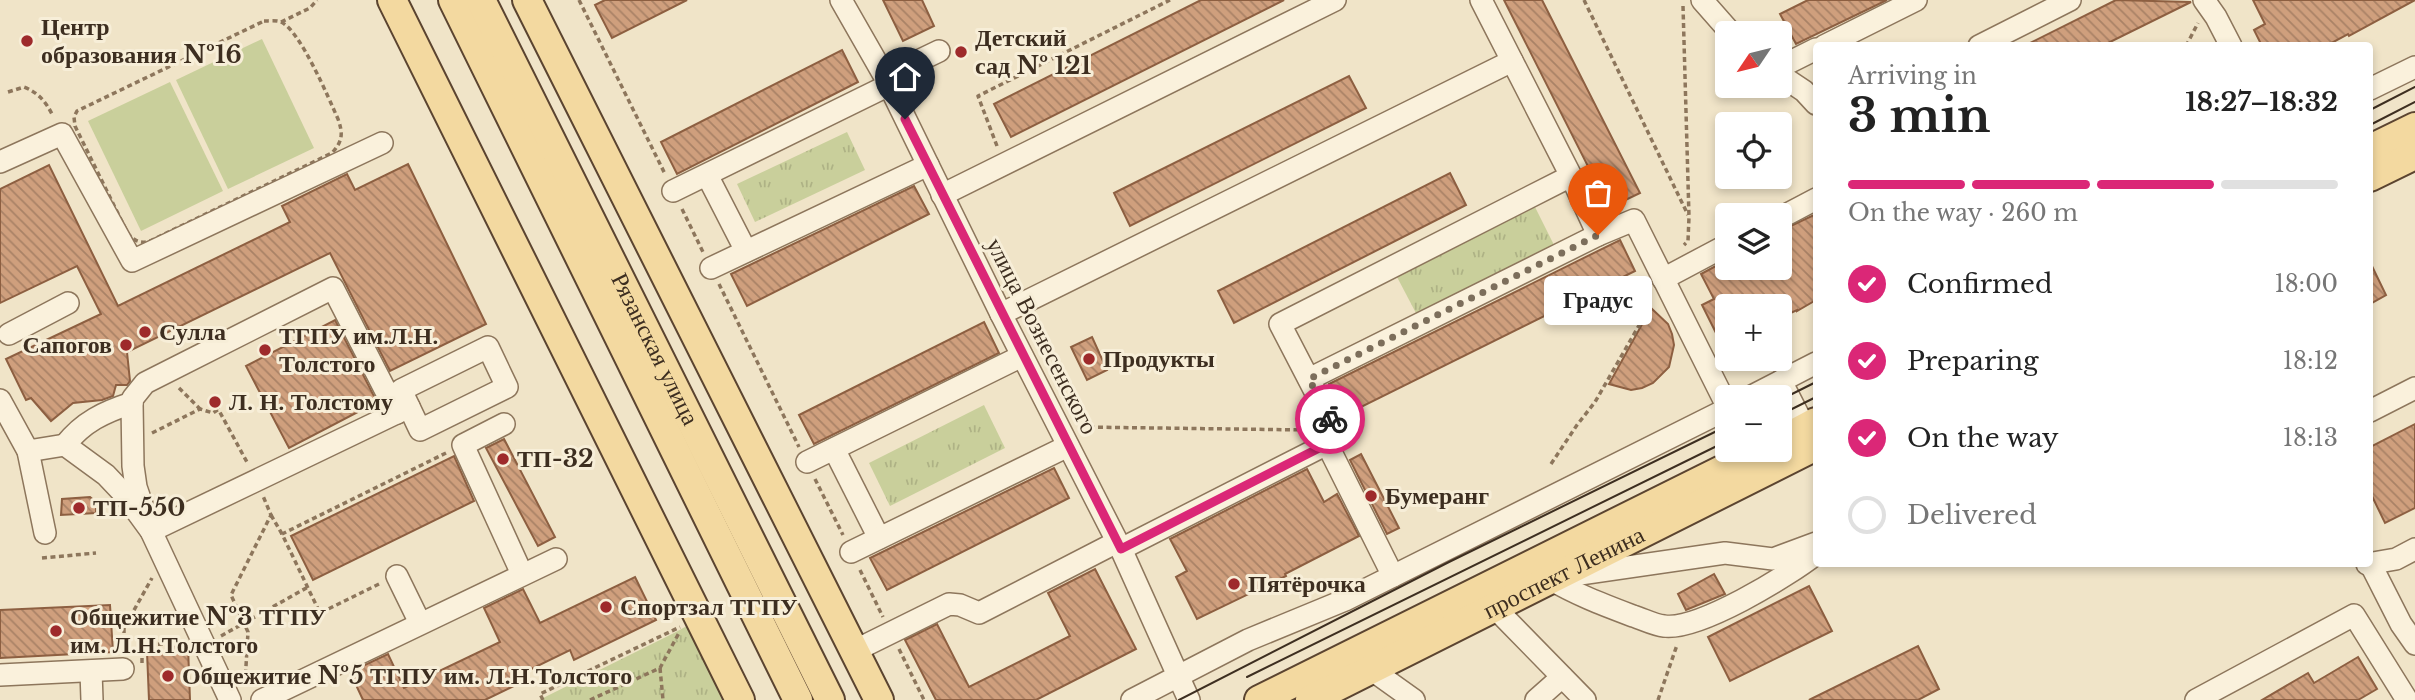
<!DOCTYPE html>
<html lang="en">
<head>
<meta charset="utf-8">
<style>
  body { margin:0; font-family:"Libre Baskerville",serif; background:#f2f2f2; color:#222; height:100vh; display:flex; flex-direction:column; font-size:26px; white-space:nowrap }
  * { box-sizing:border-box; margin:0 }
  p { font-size:23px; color:#767676 }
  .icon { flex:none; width:38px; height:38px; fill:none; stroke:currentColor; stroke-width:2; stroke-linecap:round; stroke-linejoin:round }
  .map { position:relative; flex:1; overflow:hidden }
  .details { position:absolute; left:1813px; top:42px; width:560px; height:525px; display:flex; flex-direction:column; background:#fff; border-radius:7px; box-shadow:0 4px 10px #0003 }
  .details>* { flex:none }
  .needle { width:46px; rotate:235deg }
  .fabs { position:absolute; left:1715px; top:21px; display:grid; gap:14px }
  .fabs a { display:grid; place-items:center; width:77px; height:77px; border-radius:7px; background:#fff; box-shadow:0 4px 10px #0003; font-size:35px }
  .pin { position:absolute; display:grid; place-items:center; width:60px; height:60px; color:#fff; margin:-72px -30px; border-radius:50% 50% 50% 0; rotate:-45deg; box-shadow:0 0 7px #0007 }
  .pin .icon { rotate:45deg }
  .courier { position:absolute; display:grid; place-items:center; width:70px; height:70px; margin:-35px; border:5px solid #db2777; border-radius:50%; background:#fff; color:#222; box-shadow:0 2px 9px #0007 }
  .bubble { position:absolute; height:49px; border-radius:7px; background:#fff; box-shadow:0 4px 10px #0003; font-size:23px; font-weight:800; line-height:49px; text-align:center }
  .summary em { font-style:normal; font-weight:800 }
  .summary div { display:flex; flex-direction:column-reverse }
  .summary { display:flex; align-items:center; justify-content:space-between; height:119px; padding:0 35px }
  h1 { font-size:46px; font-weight:800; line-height:52px }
  .bar { display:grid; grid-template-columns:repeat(4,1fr); gap:10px 7px; align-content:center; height:84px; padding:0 35px }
  .bar i { height:9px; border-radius:5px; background:#e0e0e0 }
  .bar .current { background:#db2777 }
  .bar p { grid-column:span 4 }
  ol { padding:0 35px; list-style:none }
  li { display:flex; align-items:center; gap:21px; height:77px }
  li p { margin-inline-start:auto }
  li .icon { padding:7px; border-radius:50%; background:#db2777; color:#fff; stroke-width:4 }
  li:last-child { color:#767676 }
  li i { width:38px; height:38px; border:4px solid #e0e0e0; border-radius:50% }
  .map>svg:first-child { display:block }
</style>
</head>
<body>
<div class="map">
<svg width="2415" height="700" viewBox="0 0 2415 700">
  <defs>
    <pattern id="park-tufts" width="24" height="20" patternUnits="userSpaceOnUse" patternTransform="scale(1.75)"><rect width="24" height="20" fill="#c9cf9b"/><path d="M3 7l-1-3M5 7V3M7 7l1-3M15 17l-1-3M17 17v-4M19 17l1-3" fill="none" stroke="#aeb285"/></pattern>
    <pattern id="building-back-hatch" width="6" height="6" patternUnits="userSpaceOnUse" patternTransform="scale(1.75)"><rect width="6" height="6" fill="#cf9f7d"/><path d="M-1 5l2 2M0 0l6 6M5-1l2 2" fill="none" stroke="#a98266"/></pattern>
  </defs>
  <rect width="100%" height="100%" fill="#f0e4c8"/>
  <!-- park -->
  <g fill="url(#park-tufts)">
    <polygon points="847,132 865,170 755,222 737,184"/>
    <polygon points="1535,207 1554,245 1417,315 1397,277"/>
    <polygon points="984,405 1005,448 890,506 869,463"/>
    <polygon points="696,621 735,700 539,700 674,633"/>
  </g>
  <!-- garden -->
  <g fill="#c9cf9b">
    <polygon points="262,39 314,148 228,189 176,80"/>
    <polygon points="170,82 223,191 141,231 88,121"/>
  </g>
  <!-- building -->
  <g fill="url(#building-back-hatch)" stroke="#8d5f41" stroke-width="2">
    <polygon points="605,0 687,0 612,38 595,5"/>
    <polygon points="883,0 922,0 934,26 903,41"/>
    <polygon points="1201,0 1284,0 1011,137 994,104"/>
    <polygon points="1504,0 1542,0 1640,193 1609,208"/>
    <polygon points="1808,0 1887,0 1796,44 1780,14"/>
    <polygon points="2116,0 2191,2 2102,46 2024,46"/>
    <polygon points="2253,0 2415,0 2349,36 2348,34 2326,46 2262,46 2254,30 2265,24"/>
    <polygon points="842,50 858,82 677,174 661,142"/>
    <polygon points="1349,76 1366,108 1130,226 1114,193"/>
    <polygon points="408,164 486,324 390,371 330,253 127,352 130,381 127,385 116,385 113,396 102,400 73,403 51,421 31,398 26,400 6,359 101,314 77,266 0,303 0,189 49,165 118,306 290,222 282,206 347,174 355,190"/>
    <polygon points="1450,173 1466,205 1234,323 1218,291"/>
    <polygon points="914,186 929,214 747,306 731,274"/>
    <polygon points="1816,214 1816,300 1797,311 1797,310 1780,318 1780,306 1727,306 1727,355 1702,305 1714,299 1701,274 1727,260 1727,268 1780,268 1780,231"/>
    <polygon points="1620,240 1635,271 1345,415 1329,384"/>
    <polygon points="2370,262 2386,295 2370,304"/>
    <polygon points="1651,308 1668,324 1672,334 1674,345 1669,367 1653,383 1642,388 1631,390 1609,384"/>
    <polygon points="335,320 377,402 289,448 246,366"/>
    <polygon points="984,322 999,353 814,444 799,415"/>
    <polygon points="1092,337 1107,370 1087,380 1071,347"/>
    <polygon points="2415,424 2415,508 2385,523 2370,492 2370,447"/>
    <polygon points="504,439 555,537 538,546 486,448"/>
    <polygon points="1361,454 1399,528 1387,534 1350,460"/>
    <polygon points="454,456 474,501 313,580 291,536"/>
    <polygon points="1054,468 1069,498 887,590 870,558"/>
    <polygon points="1307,469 1324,502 1337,494 1359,536 1285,574 1286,576 1197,619 1176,577 1187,571 1170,539"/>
    <polygon points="90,497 96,502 96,513 61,515 62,499"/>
    <polygon points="1095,569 1136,649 1036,700 936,700 905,640 937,624 969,687 1070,636 1048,593"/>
    <polygon points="1714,574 1725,594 1686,610 1678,594"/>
    <polygon points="635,577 656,620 574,660 570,650 525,672 528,679 485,700 363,700 350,672 388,654 404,688 500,642 484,608 523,589 540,623"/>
    <polygon points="1809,586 1832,631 1730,681 1708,637"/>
    <polygon points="110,605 113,652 0,658 0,610"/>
    <polygon points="188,646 190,700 149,700 147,652 172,651 172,647"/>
    <polygon points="1918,646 1939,689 1918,700 1809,700"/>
    <polygon points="2358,657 2377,689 2358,700 2262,700 2308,673 2314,683"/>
  </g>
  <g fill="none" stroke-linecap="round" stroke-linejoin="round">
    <!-- minor casing -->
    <g stroke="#8d765c" stroke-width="24">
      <g id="minor">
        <polyline points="841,0 885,77 1001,314 1121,549 1189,700"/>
        <polyline points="1481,0 1571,176 1598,235"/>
        <polyline points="1702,0 1731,33"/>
        <polyline points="2204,0 2216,17 2231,46"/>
        <polyline points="1824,46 1916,0"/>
        <polyline points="1979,46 2070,0"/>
        <polyline points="1780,67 1816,49"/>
        <polyline points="1780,75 1804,91 1816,104"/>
        <polyline points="885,77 939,51"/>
        <polyline points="2370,89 2415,67"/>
        <polyline points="0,162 62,134 132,261 382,143"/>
        <polyline points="707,175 746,251"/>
        <polyline points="673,191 889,85"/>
        <polyline points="942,195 1335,0"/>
        <polyline points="1780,218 1816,199"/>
        <polyline points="711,268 928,165"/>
        <polyline points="1663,279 1727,245"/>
        <polyline points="1001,314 1512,61"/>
        <polyline points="9,334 68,303"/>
        <polygon points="488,347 507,387 420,430 401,390"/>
        <polyline points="1309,379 1598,235 1634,220 1727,406"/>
        <polyline points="1781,381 1805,428"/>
        <polyline points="1750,397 1816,363"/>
        <polyline points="0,400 28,451 45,533"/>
        <polyline points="132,403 133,398 145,383 333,288 397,413"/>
        <polyline points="2370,411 2415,388"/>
        <polyline points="504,424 463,445 522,574"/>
        <path d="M65 445C83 422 104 412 132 403L133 466 136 487 151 531 409 407"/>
        <polyline points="834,449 879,538"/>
        <polyline points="28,451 65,445 106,475 124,494 151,531 230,700"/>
        <polyline points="807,462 1022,356"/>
        <polyline points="1121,549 1327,444"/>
        <polyline points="851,552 1068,446"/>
        <polyline points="2367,564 2396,559 2415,549"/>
        <polyline points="2371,565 2401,624 2415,644"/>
        <polyline points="1573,575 1725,553 1773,559 1816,543"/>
        <polyline points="397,576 420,623"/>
        <polyline points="1393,576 1327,444 1335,430 1280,324 1571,176"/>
        <path d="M1550 579C1577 595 1604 605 1633 616 1643 619 1654 625 1664 626 1698 631 1788 576 1816 554"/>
        <polyline points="1494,607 1585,700"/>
        <polyline points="854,651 949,604 960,605 979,613 1117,542"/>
        <polyline points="1372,670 1414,700"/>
        <polyline points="91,671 92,700"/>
        <polyline points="0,675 123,669"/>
        <polyline points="262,700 556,559"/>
        <polyline points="1132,700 1248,640 1345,600 1727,409"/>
        <polyline points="1536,700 1562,677"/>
        <polyline points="2196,700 2354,615 2407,700"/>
      </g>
    </g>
    <!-- major casing -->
    <g stroke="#5b4430" stroke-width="32">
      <g id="major">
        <polyline points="392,0 740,700"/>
        <polyline points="453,0 798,700"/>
        <path id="s1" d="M481 0 830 700"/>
        <polyline points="527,0 879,700"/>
        <polyline points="2370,149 2415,127"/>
        <polyline points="2370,177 2415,155"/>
        <polyline points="1780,441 1816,422"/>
        <polyline points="1259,700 1762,450"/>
        <path id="s2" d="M1310 700 1816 446"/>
      </g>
    </g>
    <!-- path -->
    <g stroke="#8d765c" stroke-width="3.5" stroke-dasharray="5 3.5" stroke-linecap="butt">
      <polyline points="579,0 665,174"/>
      <polyline points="1584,0 1688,215"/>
      <polyline points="1683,6 1689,217 1688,241 1684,245"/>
      <path d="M264 21C269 21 276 20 281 22 300 30 329 99 338 119 343 133 343 141 332 153L150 241C140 244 135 241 128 234L75 126 74 117 77 111Z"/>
      <polyline points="281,22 310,8 317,0"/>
      <polyline points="2186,46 2198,23"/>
      <path d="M8 92 24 87C39 93 46 102 53 116"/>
      <polyline points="997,146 978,96 1170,0"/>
      <polyline points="682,209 703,252"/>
      <polyline points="719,284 799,447"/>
      <polyline points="179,388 200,409"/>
      <polyline points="216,405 248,464"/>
      <polyline points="1081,427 1308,430"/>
      <polyline points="152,433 200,409 213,413 219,409"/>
      <polyline points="1551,464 1577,425 1595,402 1641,322 1645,298 1649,291"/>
      <polyline points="815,479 843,535"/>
      <polyline points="271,515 282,534"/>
      <polyline points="42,558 96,553"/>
      <polyline points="860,570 883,617"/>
      <polyline points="379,584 320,613 282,534 446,453"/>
      <polyline points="221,636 308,587"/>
      <polyline points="899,649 924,700"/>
      <polyline points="124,650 124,628 152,578"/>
      <polyline points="142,663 142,645 183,643"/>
      <polyline points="660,668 663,700"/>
      <polyline points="245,683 248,632 231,595 271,515 263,496"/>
      <polyline points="543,700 540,694 680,627"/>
      <polyline points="590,700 660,668 680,631"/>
      <polyline points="1658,700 1677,645"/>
    </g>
    <!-- minor -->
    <use href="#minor" stroke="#faf1dc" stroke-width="21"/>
    <!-- major -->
    <use href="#major" stroke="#f3d9a0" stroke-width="28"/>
    <!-- tram -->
    <g stroke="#3d2e20" stroke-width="2">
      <polyline points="2370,110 2415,87"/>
      <polyline points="2370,125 2415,102"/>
      <polyline points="1780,400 1816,382"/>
      <polyline points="1780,415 1816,397"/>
      <polyline points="1247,677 1727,441"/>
      <polyline points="1179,700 1449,562 1727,426"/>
    </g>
  </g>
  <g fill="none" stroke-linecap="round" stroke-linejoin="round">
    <!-- done -->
    <polyline stroke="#7c6e5b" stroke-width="7" stroke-dasharray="0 12.6" points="1330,419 1309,379 1598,235"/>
    <!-- route -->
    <polyline stroke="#db2777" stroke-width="9" points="905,119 1121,549 1327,444 1335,430 1330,419"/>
  </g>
  <!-- markers -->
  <g fill="#9e2a2b" stroke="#f7eed8" stroke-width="2.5">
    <circle cx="27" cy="41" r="7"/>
    <circle cx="961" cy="52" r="7"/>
    <circle cx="145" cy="332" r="7"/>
    <circle cx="126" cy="345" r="7"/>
    <circle cx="265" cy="350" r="7"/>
    <circle cx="1089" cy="359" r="7"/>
    <circle cx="215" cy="402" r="7"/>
    <circle cx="503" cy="459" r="7"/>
    <circle cx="1371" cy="496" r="7"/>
    <circle cx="79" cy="508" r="7"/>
    <circle cx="1234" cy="584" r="7"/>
    <circle cx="606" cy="607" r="7"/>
    <circle cx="56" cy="631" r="7"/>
    <circle cx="168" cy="676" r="7"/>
  </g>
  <g text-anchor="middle" stroke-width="6" stroke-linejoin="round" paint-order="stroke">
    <!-- poi labels -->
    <g font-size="24" font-weight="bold" fill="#3d2e20" stroke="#f7eed8" text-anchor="start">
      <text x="41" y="35">Центр<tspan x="41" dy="28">образования №16</tspan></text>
      <text x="975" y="46">Детский<tspan x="975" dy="28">сад № 121</tspan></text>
      <text x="159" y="340">Сулла</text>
      <text x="279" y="344">ТГПУ им.Л.Н.<tspan x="279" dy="28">Толстого</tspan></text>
      <text x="112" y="353" text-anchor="end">Сапогов</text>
      <text x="1103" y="367">Продукты</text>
      <text x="229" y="410">Л. Н. Толстому</text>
      <text x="517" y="467">ТП-32</text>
      <text x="1385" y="504">Бумеранг</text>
      <text x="93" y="516">ТП-550</text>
      <text x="1248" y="592">Пятёрочка</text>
      <text x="620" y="615">Спортзал ТГПУ</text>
      <text x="70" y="625">Общежитие №3 ТГПУ<tspan x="70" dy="28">им. Л.Н.Толстого</tspan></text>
      <text x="182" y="684">Общежитие №5 ТГПУ им. Л.Н.Толстого</text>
    </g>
    <!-- street labels -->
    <g font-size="24" fill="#3d2e20" stroke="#f7eed8">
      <text transform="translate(1042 336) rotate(63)" y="8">улица Вознесенского</text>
      <text dy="8" stroke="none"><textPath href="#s1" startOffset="390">Рязанская улица</textPath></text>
      <text dy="8" stroke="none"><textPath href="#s2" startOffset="284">проспект Ленина</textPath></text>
    </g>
  </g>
</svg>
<div class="fabs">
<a><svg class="needle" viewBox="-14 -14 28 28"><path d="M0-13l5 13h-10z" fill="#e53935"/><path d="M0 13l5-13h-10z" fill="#767676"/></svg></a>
<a><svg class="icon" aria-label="locate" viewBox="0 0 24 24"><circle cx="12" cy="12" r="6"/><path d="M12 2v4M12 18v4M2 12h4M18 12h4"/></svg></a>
<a><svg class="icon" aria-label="layers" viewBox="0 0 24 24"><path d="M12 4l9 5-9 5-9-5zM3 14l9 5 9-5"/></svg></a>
<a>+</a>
<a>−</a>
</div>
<div class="pin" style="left:1598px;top:235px;background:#ea580c"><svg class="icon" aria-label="bag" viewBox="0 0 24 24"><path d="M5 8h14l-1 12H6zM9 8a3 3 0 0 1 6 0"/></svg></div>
<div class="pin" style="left:905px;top:119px;background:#1f2937"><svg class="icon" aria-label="home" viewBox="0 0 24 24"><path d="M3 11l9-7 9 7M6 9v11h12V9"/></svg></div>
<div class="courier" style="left:1330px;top:419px"><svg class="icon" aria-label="bike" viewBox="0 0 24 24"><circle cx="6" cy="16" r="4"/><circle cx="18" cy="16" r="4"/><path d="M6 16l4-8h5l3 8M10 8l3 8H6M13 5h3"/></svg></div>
<div class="bubble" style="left:1544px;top:276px;width:108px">Градус</div>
<section class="details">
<div class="summary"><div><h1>3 min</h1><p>Arriving in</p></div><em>18:27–18:32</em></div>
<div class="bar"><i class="current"></i><i class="current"></i><i class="current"></i><i></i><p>On the way · 260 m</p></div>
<ol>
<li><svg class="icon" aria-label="check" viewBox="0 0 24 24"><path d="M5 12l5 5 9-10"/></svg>Confirmed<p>18:00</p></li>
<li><svg class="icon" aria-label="check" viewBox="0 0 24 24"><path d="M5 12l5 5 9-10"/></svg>Preparing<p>18:12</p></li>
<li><svg class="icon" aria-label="check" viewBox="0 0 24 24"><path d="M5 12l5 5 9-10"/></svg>On the way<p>18:13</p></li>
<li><i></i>Delivered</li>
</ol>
</section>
</div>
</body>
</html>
